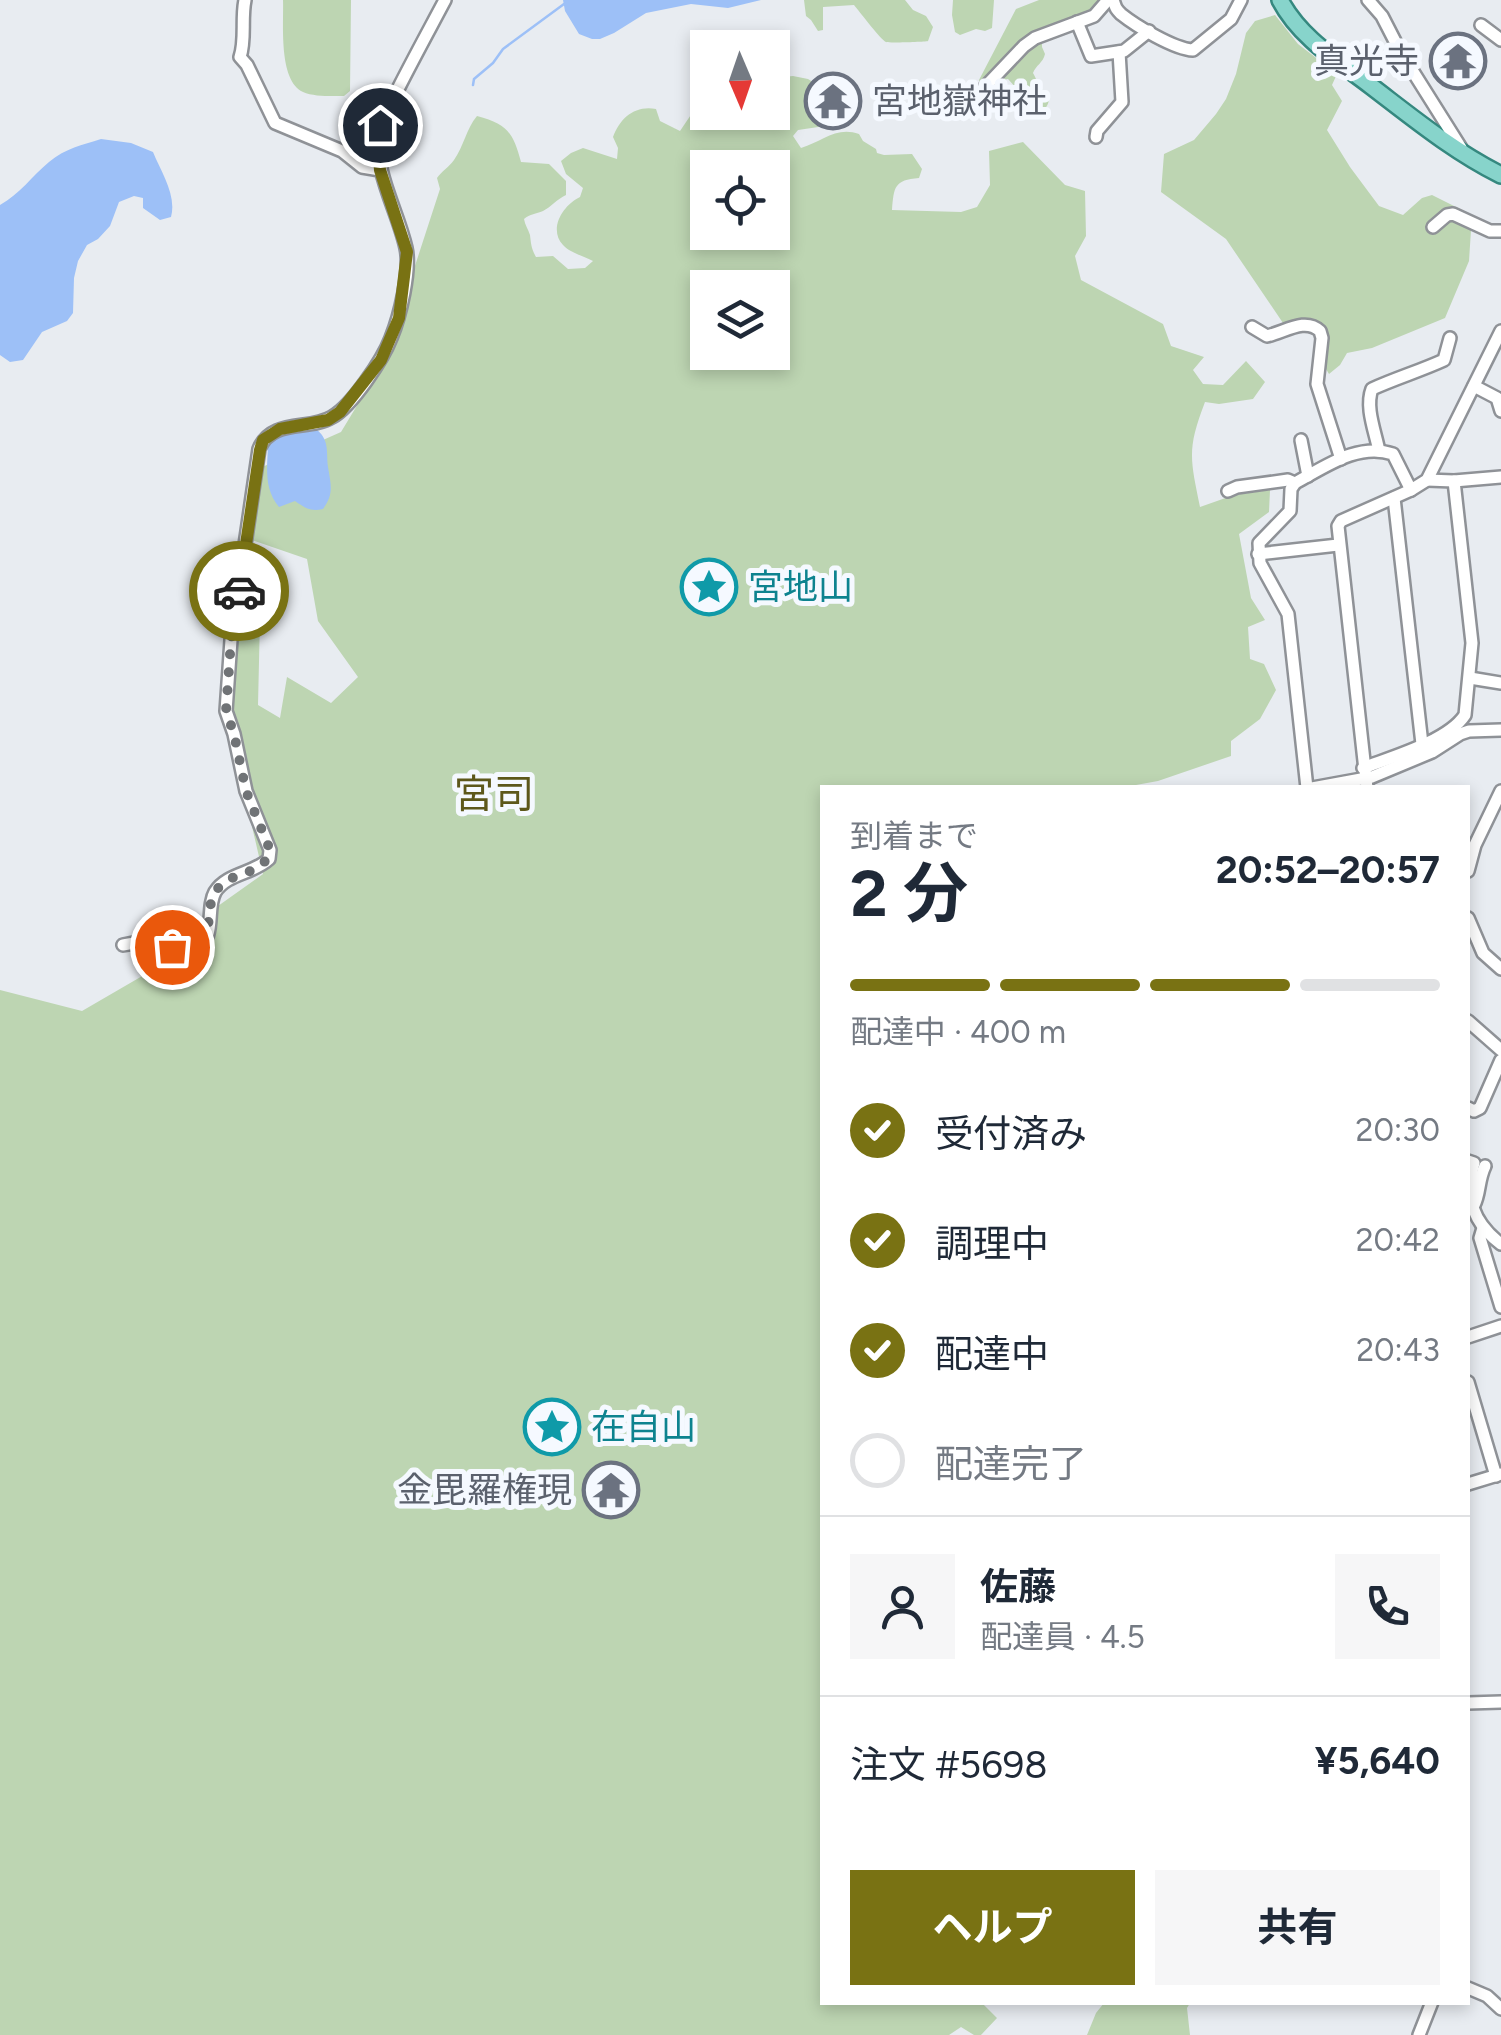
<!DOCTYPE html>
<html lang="ja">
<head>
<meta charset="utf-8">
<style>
  body { margin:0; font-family:Figtree,"Noto Sans JP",sans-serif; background:#f6f6f7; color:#1f2937; height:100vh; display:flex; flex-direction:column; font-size:38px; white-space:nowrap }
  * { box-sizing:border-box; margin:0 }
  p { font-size:32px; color:#747a83 }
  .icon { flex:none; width:55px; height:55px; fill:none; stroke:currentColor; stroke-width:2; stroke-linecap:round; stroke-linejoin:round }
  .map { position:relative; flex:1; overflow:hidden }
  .details { position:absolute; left:820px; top:785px; width:650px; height:1220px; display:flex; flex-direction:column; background:#fff; border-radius:0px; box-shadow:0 5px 15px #0003 }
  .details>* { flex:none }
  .needle { width:65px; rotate:178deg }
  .controls { position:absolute; left:690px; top:30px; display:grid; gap:20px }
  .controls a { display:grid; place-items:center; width:100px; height:100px; border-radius:0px; background:#fff; box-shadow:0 5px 15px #0003; font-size:50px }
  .pin { position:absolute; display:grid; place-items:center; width:85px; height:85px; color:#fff; margin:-42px; border:5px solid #fff; border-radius:50%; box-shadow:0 2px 10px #0007 }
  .courier { position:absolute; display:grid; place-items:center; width:100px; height:100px; margin:-50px; border:8px solid #797213; border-radius:50%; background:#fff; color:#222; box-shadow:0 2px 12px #0007 }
  .head em { font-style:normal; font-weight:700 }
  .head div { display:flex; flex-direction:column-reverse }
  .head { display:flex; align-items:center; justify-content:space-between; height:170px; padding:0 30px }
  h1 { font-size:65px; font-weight:700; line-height:75px }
  .bar { display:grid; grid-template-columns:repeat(4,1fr); gap:15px 10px; align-content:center; height:120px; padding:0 30px }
  .bar i { height:12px; border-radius:8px; background:#e0e1e3 }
  .bar .on { background:#797213 }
  .bar p { grid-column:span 4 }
  .line { display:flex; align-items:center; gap:25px; padding:0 30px; border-top:2px solid #e0e1e3 }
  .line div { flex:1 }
  .round { display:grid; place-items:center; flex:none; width:105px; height:105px; border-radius:0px; background:#f6f6f7 }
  ol { padding:0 30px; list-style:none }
  li { display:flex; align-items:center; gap:30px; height:110px }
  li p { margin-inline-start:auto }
  li .icon { padding:10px; border-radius:50%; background:#797213; color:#fff; stroke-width:4 }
  li:last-child { color:#747a83 }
  li i { width:55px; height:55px; border:5px solid #e0e1e3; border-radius:50% }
  .button { display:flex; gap:20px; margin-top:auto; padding:20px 30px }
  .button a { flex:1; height:115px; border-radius:0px; background:#797213; color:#fff; font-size:40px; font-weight:700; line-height:115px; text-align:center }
  .button a+a { background:#f6f6f7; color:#1f2937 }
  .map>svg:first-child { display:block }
</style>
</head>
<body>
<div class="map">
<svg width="1501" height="2035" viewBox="0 0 1501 2035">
  <rect width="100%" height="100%" fill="#e8ecf1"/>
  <!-- green -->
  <g fill="#bdd5b2" fill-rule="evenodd">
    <path d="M283 0H351L350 91 344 96C333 96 314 97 303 92 278 80 284 23 283 0Z"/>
    <path d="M804 0H905L913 10 926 16 933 27 928 41C924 42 889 43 886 42 882 41 859 11 854 5L823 7V30L818 31 811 20 806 16Z"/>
    <polygon points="953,0 994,0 992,28 985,31 976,29 960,35 955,32 952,15"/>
    <path d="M1039 0H1102C1094 12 1086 12 1077 21 1060 36 1067 37 1042 41V47L1045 54C1043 63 1036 65 1033 73 1036 78 1038 85 1042 89 1048 97 1052 99 1045 109L1028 101 1008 79 980 84 979 80 1016 9Z"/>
    <polygon points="1275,15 1298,44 1337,74 1332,85 1342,101 1327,130 1350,167 1379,206 1403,215 1422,198 1432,195 1472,215 1469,261 1445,318 1372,348 1347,353 1340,365 1329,374 1320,359 1322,338 1318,322 1283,323 1226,239 1161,192 1164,154 1194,140 1216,114 1226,99 1236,74 1246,33 1255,21"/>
    <path d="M793 76 808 79 816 84 818 99 816 108 850 111 851 116 832 125 798 130 793 136 801 148C822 142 836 126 859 134L863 141 876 149 877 153 884 155 912 154 922 169 919 178C894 180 894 187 892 210L961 212 977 207 990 185 989 151 1023 142 1065 185 1085 191 1086 236 1075 256 1081 280 1163 324 1171 346 1204 357 1193 370 1203 384 1223 385 1246 361 1265 382 1253 399 1219 404 1205 402C1187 449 1190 458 1200 507L1234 495 1270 490 1269 512 1239 534 1251 598 1265 620 1248 627 1250 659 1264 664 1276 690 1260 719 1231 741V756L1158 781 1125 787 822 788V2002L982 2003 997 2018 981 2035H974L961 2027 949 2035H0V990L82 1011 187 950 218 906 263 874 248 809 227 679 240 591 260 618 258 705 280 718 287 677 331 703 358 677 318 621 307 559 249 539 260 468 341 432 384 361 440 189 437 178C442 171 449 167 454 160 464 146 466 129 477 116 507 124 513 132 521 162L549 164 566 181V195C557 199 551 207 543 211 536 214 530 214 524 219 525 225 528 229 530 235 531 243 531 248 536 257L553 256 568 269 585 268 593 261C584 256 570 253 563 245 548 229 563 205 580 197L583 188 566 174 561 161 571 153 583 148 617 159 618 148 613 137C620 118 635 105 656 109L660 121 680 131 707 91 708 112H772L773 78ZM708 168H772V232H708ZM708 288H772V352H708Z"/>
    <polygon points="1104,2003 1190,2003 1187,2008 1190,2035 1087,2035 1096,2013"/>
  </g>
  <!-- water -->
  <g fill="#9dc0f7">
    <polygon points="563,0 761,0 728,8 691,4 646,13 614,33 600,39 592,39 579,34 565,11"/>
    <path d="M101 139 131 143 153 152C161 172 177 195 171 217L160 220 143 208V198L134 196 119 202 110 226 98 239 87 245 78 261 74 278 73 313 67 321 42 332 23 360 10 362 0 355V205C20 194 32 176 49 162 66 148 82 145 101 139Z"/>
    <path d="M315 428C330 440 326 450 328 467 331 485 334 494 323 509 311 512 305 508 295 501L279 507C264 489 267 469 268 446 280 431 297 429 315 428Z"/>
  </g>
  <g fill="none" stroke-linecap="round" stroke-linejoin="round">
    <!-- stream -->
    <polyline stroke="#9dc0f7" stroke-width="2.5" points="473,85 474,79 493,63 503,49 564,4"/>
    <!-- minor casing -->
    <g stroke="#8f9297" stroke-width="16">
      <g id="minor">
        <path d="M245 0C241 19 246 40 240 57L247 65 275 123 342 151 362 167 380 170"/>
        <path d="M1113 0C1116 8 1115 8 1121 14 1136 26 1174 49 1193 50L1231 19 1241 0"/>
        <polyline points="1368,0 1382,16 1400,51 1461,148"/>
        <polyline points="1077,22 1091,56 1124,51 1149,31"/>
        <polyline points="1481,25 1501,40"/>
        <polyline points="985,87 1024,46 1035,38 1094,16 1108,0"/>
        <polyline points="1096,137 1097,131 1122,102 1119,52"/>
        <polyline points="1433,227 1447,215 1453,214 1490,231 1501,231"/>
        <path d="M1252 327 1267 336C1285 332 1305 317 1320 331L1322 338 1317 384 1341 459"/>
        <polyline points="1474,386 1497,398 1501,411"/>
        <polyline points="1301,440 1308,476"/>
        <path d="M1379 451C1375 431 1365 407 1372 389 1396 378 1420 371 1444 360L1450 338"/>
        <polyline points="1427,480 1454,481 1501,477"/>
        <polyline points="1228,491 1237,487 1288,480 1295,483"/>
        <polyline points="1394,498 1422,744"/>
        <polyline points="1258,554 1338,545"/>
        <polyline points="1470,678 1501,683"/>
        <path d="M1363 768C1392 757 1448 741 1465 715L1472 643 1454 481"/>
        <path d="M1307 788 1288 614 1260 563 1259 543 1290 511 1291 489 1295 483C1325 467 1358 442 1393 454L1411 490"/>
        <polyline points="1312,788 1372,777 1432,752 1460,734 1469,731 1501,730"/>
        <polyline points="1367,788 1338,526 1341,521 1411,490 1427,480 1501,331"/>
        <polyline points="1468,871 1475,845 1501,791"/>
        <polyline points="1468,918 1483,953 1501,969"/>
        <path d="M123 945C134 943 145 941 155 942 169 943 180 954 194 949 218 940 205 910 215 892 227 873 253 874 269 859L270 850 246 791 234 734 226 711 231 640 259 449C272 418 309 431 332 417 352 406 383 359 391 338 400 316 411 271 406 248 397 208 373 172 379 130 381 118 390 106 395 95 411 63 428 32 445 0"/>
        <polyline points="1468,1021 1501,1050"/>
        <polyline points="1468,1108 1474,1111 1480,1108 1501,1060"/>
        <path d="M1468 1161 1474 1163C1464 1197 1473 1223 1501 1244"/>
        <path d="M1474 1205C1480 1194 1478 1180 1485 1166"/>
        <polyline points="1483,1228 1480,1238 1501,1307"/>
        <polyline points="1468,1337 1501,1326"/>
        <polyline points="1468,1382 1496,1476"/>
        <polyline points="1468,1484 1501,1474"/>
        <polyline points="1468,1703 1501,1702"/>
        <polyline points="1468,1988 1487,1996 1501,2009"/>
        <polyline points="1419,2035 1432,2002"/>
      </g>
    </g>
    <!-- major casing -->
    <g stroke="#35887f" stroke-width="20">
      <path id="major" d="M1280 0C1300 38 1337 60 1371 86 1413 118 1453 151 1501 175"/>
    </g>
    <!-- minor -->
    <use href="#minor" stroke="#fff" stroke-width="11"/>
    <!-- major -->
    <use href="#major" stroke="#87d4cb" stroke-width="15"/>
  </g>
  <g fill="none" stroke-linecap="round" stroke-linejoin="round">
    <!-- done -->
    <path stroke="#707376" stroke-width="10" stroke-dasharray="0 18" d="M172 947 188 950 201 944C213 928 205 908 216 891 229 870 265 877 270 850L246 791 234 734 226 711 231 640 239 591"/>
    <!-- route -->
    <polyline stroke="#797213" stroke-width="12" points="239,591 260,450 263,440 280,429 328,420 340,412 381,360 399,318 407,252 380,170 378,146 380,125"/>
  </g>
  <!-- icons -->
  <defs>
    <g id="temple-ring" transform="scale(2.875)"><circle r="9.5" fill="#f5f9ff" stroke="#6b7280" stroke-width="1.5"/><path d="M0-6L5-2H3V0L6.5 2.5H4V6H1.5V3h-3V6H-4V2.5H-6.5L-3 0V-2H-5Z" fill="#6b7280"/></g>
    <g id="sight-ring" transform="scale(2.875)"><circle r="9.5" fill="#f5f9ff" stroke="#0f9aa8" stroke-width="1.5"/><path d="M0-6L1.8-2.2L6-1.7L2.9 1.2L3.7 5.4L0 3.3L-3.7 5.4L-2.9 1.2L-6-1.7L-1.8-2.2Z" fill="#0f9aa8"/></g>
  </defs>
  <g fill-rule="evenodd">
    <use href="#temple-ring" x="1458" y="61"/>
    <use href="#temple-ring" x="833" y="101"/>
    <use href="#sight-ring" x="709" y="587"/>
    <use href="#sight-ring" x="552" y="1427"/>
    <use href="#temple-ring" x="611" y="1490"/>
  </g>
  <g text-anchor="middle" stroke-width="10" stroke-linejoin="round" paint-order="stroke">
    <!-- worship labels -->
    <g font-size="35" fill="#5b616d" stroke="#f5f9ff" text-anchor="end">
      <text x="1419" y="73">真光寺</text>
      <text x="872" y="113" text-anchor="start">宮地嶽神社</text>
      <text x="572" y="1502">金毘羅権現</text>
    </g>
    <!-- culture labels -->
    <g font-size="35" fill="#0d838f" stroke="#f5f9ff" text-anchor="start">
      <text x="748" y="599">宮地山</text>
      <text x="591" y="1439">在自山</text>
    </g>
    <!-- quarter labels -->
    <g font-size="40" fill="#5d581b" stroke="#f5f9ff">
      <text x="494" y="808">宮司</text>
    </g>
  </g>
</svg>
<div class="controls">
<a><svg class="needle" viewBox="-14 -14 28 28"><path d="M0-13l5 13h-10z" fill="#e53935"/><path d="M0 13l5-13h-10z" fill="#747a83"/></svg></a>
<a><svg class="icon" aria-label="locate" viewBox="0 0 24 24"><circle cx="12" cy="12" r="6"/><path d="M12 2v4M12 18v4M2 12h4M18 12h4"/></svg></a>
<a><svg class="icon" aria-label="layers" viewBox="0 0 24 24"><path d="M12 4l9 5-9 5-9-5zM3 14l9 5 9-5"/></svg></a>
</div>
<div class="pin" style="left:172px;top:947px;background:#ea580c"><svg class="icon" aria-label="bag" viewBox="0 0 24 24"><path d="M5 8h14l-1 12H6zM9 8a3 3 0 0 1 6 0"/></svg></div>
<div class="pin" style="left:380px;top:125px;background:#1f2937"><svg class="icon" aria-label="home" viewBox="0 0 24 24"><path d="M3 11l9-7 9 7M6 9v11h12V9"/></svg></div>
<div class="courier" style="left:239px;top:591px"><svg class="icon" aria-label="car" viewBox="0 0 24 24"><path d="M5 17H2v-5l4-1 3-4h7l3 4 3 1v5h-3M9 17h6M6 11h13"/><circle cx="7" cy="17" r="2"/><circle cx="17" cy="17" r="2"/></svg></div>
<section class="details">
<div class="head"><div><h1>2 分</h1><p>到着まで</p></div><em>20:52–20:57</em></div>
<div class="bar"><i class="on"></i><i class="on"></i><i class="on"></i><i></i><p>配達中 · 400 m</p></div>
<ol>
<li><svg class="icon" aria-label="check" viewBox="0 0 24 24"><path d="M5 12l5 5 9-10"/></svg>受付済み<p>20:30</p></li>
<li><svg class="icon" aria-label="check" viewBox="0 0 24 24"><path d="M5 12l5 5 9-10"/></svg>調理中<p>20:42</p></li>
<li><svg class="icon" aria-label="check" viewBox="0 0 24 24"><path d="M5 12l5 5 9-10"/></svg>配達中<p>20:43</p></li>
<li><i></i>配達完了</li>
</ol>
<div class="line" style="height:180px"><a class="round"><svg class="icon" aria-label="person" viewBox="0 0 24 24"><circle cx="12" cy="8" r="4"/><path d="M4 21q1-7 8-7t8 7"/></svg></a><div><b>佐藤</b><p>配達員 · 4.5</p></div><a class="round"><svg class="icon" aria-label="phone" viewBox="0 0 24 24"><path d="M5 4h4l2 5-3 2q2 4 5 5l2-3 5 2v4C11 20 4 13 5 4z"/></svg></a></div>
<div class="line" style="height:130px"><div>注文 #5698</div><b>¥5,640</b></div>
<div class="button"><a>ヘルプ</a><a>共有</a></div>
</section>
</div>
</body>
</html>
